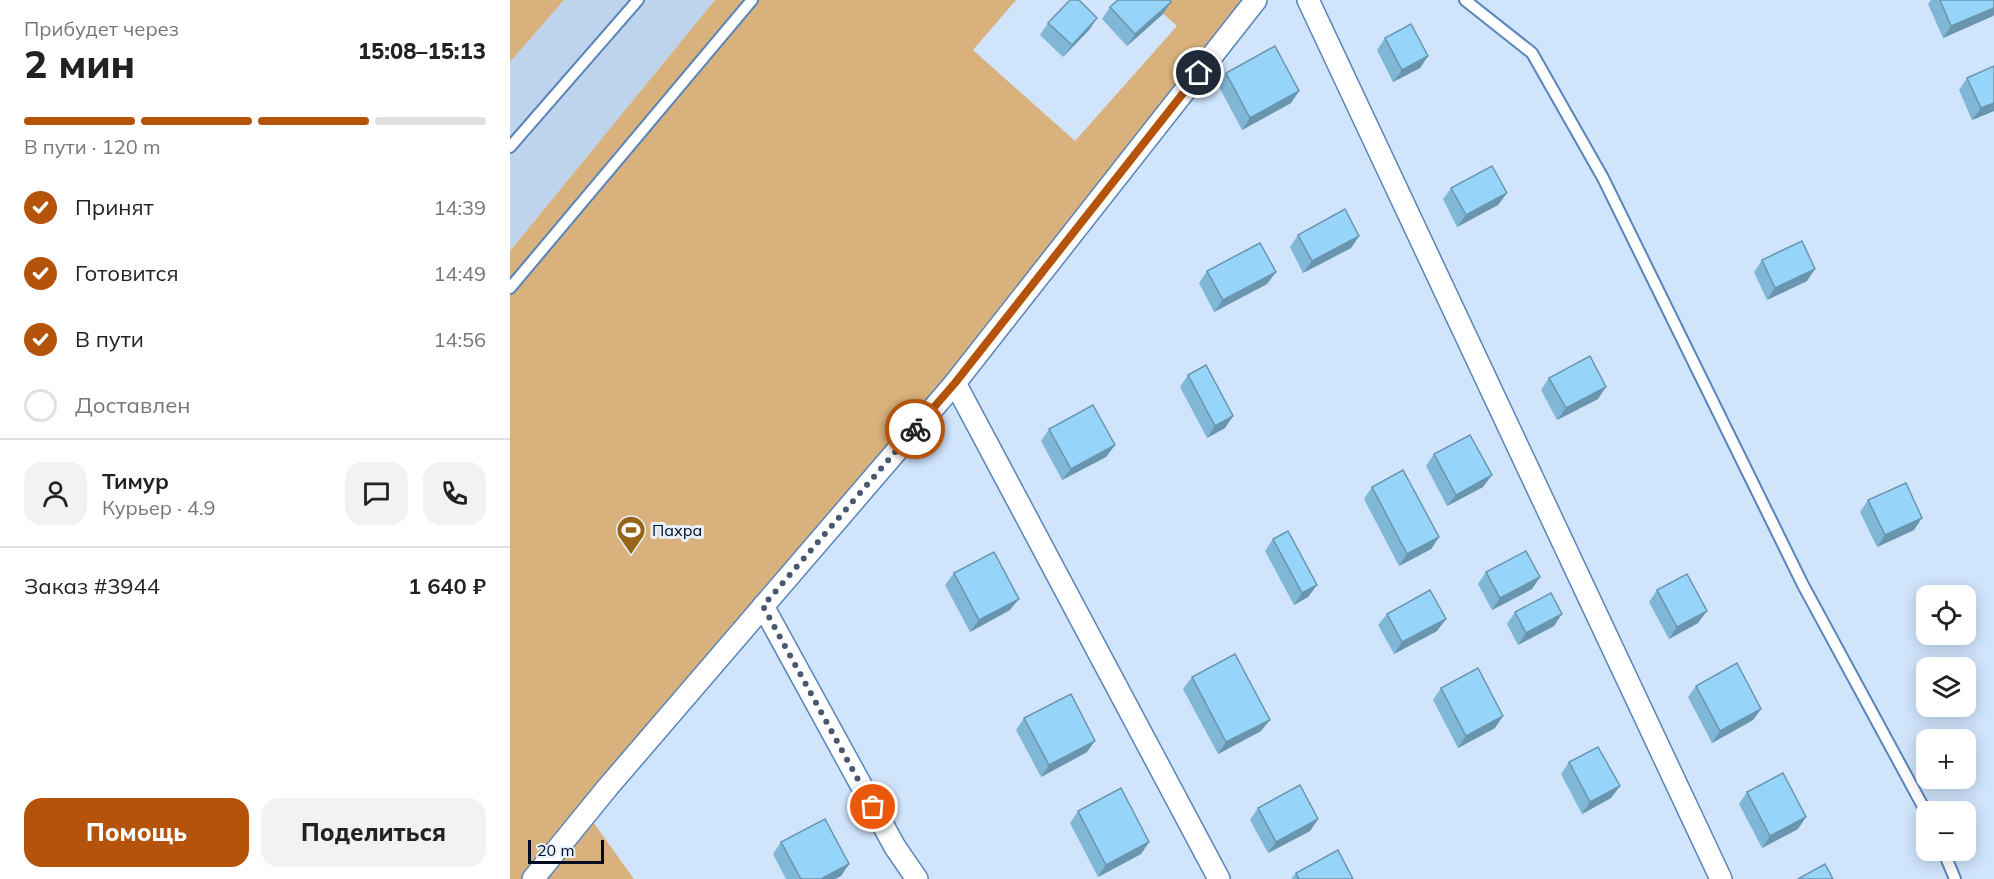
<!DOCTYPE html>
<html lang="ru">
<head>
<meta charset="utf-8">
<style>
  body { margin:0; font-family:Mulish,sans-serif; background:#f2f2f2; color:#222; height:100vh; display:flex; flex-direction:column; font-size:22px; white-space:nowrap }
  * { box-sizing:border-box; margin:0 }
  p { font-size:20px; color:#767676 }
  .icon { flex:none; width:33px; height:33px; fill:none; stroke:currentColor; stroke-width:2; stroke-linecap:round; stroke-linejoin:round }
  .map { position:relative; flex:1; overflow:hidden }
  .side { display:flex; flex-direction:column; background:#fff; width:510px }
  .side>* { flex:none }
  .buttons { position:absolute; left:1406px; top:585px; display:grid; gap:12px }
  .buttons a { display:grid; place-items:center; width:60px; height:60px; border-radius:12px; background:#fff; box-shadow:0 3px 15px #0003; font-size:30px }
  .scale { position:absolute; left:18px; bottom:15px; width:76px; box-sizing:border-box; padding-left:6px; border:3px solid #000c21; border-top:0; font-size:16px; line-height:21px; white-space:nowrap; color:#000c21; -webkit-text-stroke:4px #e6f0fc; paint-order:stroke }
  .pin { position:absolute; display:grid; place-items:center; width:51px; height:51px; color:#fff; margin:-26px; border:3px solid #fff; border-radius:50%; box-shadow:0 2px 6px #0007 }
  .courier { position:absolute; display:grid; place-items:center; width:60px; height:60px; margin:-30px; border:4px solid #b45309; border-radius:50%; background:#fff; color:#222; box-shadow:0 2px 8px #0007 }
  .overview em { font-style:normal; font-weight:800 }
  .overview div { display:flex; flex-direction:column-reverse }
  .overview { display:flex; align-items:center; justify-content:space-between; height:102px; padding:0 24px }
  h1 { font-size:39px; font-weight:800; line-height:45px }
  .bar { display:grid; grid-template-columns:repeat(4,1fr); gap:9px 6px; align-content:center; height:72px; padding:0 24px }
  .bar i { height:8px; border-radius:4px; background:#e0e0e0 }
  .bar .current { background:#b45309 }
  .bar p { grid-column:span 4 }
  .line { display:flex; align-items:center; gap:15px; padding:0 24px; border-top:2px solid #e0e0e0 }
  .line div { flex:1 }
  .round { display:grid; place-items:center; flex:none; width:63px; height:63px; border-radius:18px; background:#f2f2f2 }
  ol { padding:0 24px; list-style:none }
  li { display:flex; align-items:center; gap:18px; height:66px }
  li p { margin-inline-start:auto }
  li .icon { padding:6px; border-radius:50%; background:#b45309; color:#fff; stroke-width:4 }
  li:last-child { color:#767676 }
  li i { width:33px; height:33px; border:3px solid #e0e0e0; border-radius:50% }
  .cta { display:flex; gap:12px; margin-top:auto; padding:12px 24px }
  .cta a { flex:1; height:69px; border-radius:18px; background:#b45309; color:#fff; font-size:24px; font-weight:800; line-height:69px; text-align:center }
  .cta a+a { background:#f2f2f2; color:#222 }
  main { display:flex; flex:1; min-height:0 }
  .map>svg:first-child { display:block }
</style>
</head>
<body>
<main>
<section class="side">
<div class="overview"><div><h1>2 мин</h1><p>Прибудет через</p></div><em>15:08–15:13</em></div>
<div class="bar"><i class="current"></i><i class="current"></i><i class="current"></i><i></i><p>В пути · 120 m</p></div>
<ol>
<li><svg class="icon" aria-label="check" viewBox="0 0 24 24"><path d="M5 12l5 5 9-10"/></svg>Принят<p>14:39</p></li>
<li><svg class="icon" aria-label="check" viewBox="0 0 24 24"><path d="M5 12l5 5 9-10"/></svg>Готовится<p>14:49</p></li>
<li><svg class="icon" aria-label="check" viewBox="0 0 24 24"><path d="M5 12l5 5 9-10"/></svg>В пути<p>14:56</p></li>
<li><i></i>Доставлен</li>
</ol>
<div class="line" style="height:108px"><a class="round"><svg class="icon" aria-label="person" viewBox="0 0 24 24"><circle cx="12" cy="8" r="4"/><path d="M4 21q1-7 8-7t8 7"/></svg></a><div><b>Тимур</b><p>Курьер · 4.9</p></div><a class="round"><svg class="icon" aria-label="chat" viewBox="0 0 24 24"><path d="M4 5h16v11H9l-5 4z"/></svg></a><a class="round"><svg class="icon" aria-label="phone" viewBox="0 0 24 24"><path d="M5 4h4l2 5-3 2q2 4 5 5l2-3 5 2v4C11 20 4 13 5 4z"/></svg></a></div>
<div class="line" style="height:78px"><div>Заказ #3944</div><b>1 640 ₽</b></div>
<div class="cta"><a>Помощь</a><a>Поделиться</a></div>
</section>
<div class="map">
<svg width="1484" height="879" viewBox="0 0 1484 879">
  <rect width="100%" height="100%" fill="#d0e4fc"/>
  <!-- built -->
  <polygon fill="#bed4ed" points="54,0 205,0 0,251 0,62"/>
  <!-- green -->
  <g fill="#d9b17c">
    <polygon points="0,0 54,0 0,62"/>
    <polygon points="205,0 506,0 463,50 565,141 667,26 638,0 756,0 83,822 124,879 0,879 0,251"/>
  </g>
  <g fill="none" stroke-linecap="round" stroke-linejoin="round">
    <!-- service casing -->
    <g stroke="#5784bb" stroke-width="14">
      <g id="service">
        <polyline points="955,0 1022,53 1093,178 1293,585 1416,812"/>
        <polyline points="0,147 128,0"/>
        <polyline points="0,288 242,0"/>
        <polyline points="1433,850 1445,879"/>
      </g>
    </g>
    <!-- minor casing -->
    <g stroke="#5784bb" stroke-width="24">
      <g id="minor">
        <polyline points="798,0 1211,879"/>
        <polyline points="445,383 709,879"/>
        <polyline points="253,606 385,847 407,879"/>
        <polyline points="23,879 98,787 445,383 746,0"/>
      </g>
    </g>
    <!-- service -->
    <use href="#service" stroke="#fff" stroke-width="10"/>
    <!-- minor -->
    <use href="#minor" stroke="#fff" stroke-width="21"/>
  </g>
  <!-- wall -->
  <g fill="#81b7d6">
    <polygon points="1421,0 1484,0 1483,16 1433,38 1418,4"/>
    <polygon points="600,7 653,14 617,46 592,19"/>
    <polygon points="587,18 579,30 553,57 530,35 538,23"/>
    <polygon points="875,38 918,56 910,68 883,82 867,50"/>
    <polygon points="716,73 789,91 781,103 732,130 708,85"/>
    <polygon points="1457,78 1484,111 1462,120 1449,90"/>
    <polygon points="941,188 997,193 988,205 947,227 933,199"/>
    <polygon points="788,235 849,236 841,248 793,273 780,247"/>
    <polygon points="1252,260 1297,281 1257,300 1244,272"/>
    <polygon points="697,271 766,272 757,284 704,312 689,283"/>
    <polygon points="678,375 723,416 715,428 697,438 670,387"/>
    <polygon points="1039,378 1088,399 1047,420 1031,390"/>
    <polygon points="539,429 605,445 596,457 552,480 531,441"/>
    <polygon points="924,454 973,487 937,506 916,466"/>
    <polygon points="862,487 929,537 921,549 889,566 854,499"/>
    <polygon points="1358,500 1404,530 1367,547 1350,512"/>
    <polygon points="763,539 807,585 798,597 784,605 755,551"/>
    <polygon points="976,572 1030,577 1022,589 982,610 968,584"/>
    <polygon points="444,573 500,610 460,632 435,585"/>
    <polygon points="1147,590 1188,623 1159,639 1139,602"/>
    <polygon points="1005,612 1044,626 1008,645 997,624"/>
    <polygon points="877,614 936,619 927,631 884,654 868,625"/>
    <polygon points="682,677 751,731 708,754 673,689"/>
    <polygon points="1186,686 1251,709 1243,720 1202,743 1178,697"/>
    <polygon points="931,688 985,728 948,748 923,700"/>
    <polygon points="514,718 577,752 531,777 506,730"/>
    <polygon points="1059,762 1110,786 1101,798 1072,814 1051,774"/>
    <polygon points="1237,792 1288,829 1252,848 1229,804"/>
    <polygon points="748,808 808,819 800,831 758,853 740,820"/>
    <polygon points="568,811 639,842 631,854 588,877 560,823"/>
    <polygon points="271,842 339,864 331,876 325,879 276,879 263,854"/>
    <polygon points="786,873 843,879 781,879"/>
  </g>
  <!-- shaded-wall -->
  <g fill="#6995ae">
    <polygon points="661,2 653,14 617,46 625,34"/>
    <polygon points="1484,8 1484,15 1483,16 1433,38 1441,26"/>
    <polygon points="587,18 579,30 553,57 562,45"/>
    <polygon points="918,56 910,68 883,82 892,70"/>
    <polygon points="789,91 781,103 732,130 740,118"/>
    <polygon points="1484,103 1484,111 1462,120 1471,108"/>
    <polygon points="997,193 988,205 947,227 956,215"/>
    <polygon points="849,236 841,248 793,273 802,261"/>
    <polygon points="1305,269 1297,281 1257,300 1265,288"/>
    <polygon points="766,272 757,284 704,312 713,300"/>
    <polygon points="1096,387 1088,399 1047,420 1056,408"/>
    <polygon points="723,416 715,428 697,438 705,426"/>
    <polygon points="605,445 596,457 552,480 561,469"/>
    <polygon points="982,475 973,487 937,506 946,495"/>
    <polygon points="1412,518 1404,530 1367,547 1375,535"/>
    <polygon points="929,537 921,549 889,566 897,554"/>
    <polygon points="1030,577 1022,589 982,610 990,598"/>
    <polygon points="807,585 798,597 784,605 792,593"/>
    <polygon points="509,599 500,610 460,632 469,620"/>
    <polygon points="1197,611 1188,623 1159,639 1167,627"/>
    <polygon points="1052,614 1044,626 1008,645 1016,633"/>
    <polygon points="936,619 927,631 884,654 892,642"/>
    <polygon points="1251,709 1243,720 1202,743 1210,731"/>
    <polygon points="993,716 985,728 948,748 956,736"/>
    <polygon points="760,720 751,731 708,754 716,742"/>
    <polygon points="585,741 577,752 531,777 539,765"/>
    <polygon points="1110,786 1101,798 1072,814 1080,802"/>
    <polygon points="1296,817 1288,829 1252,848 1260,836"/>
    <polygon points="808,819 800,831 758,853 766,842"/>
    <polygon points="639,842 631,854 588,877 596,865"/>
    <polygon points="339,864 331,876 325,879 311,879"/>
  </g>
  <!-- building -->
  <g fill="#96d5f9" stroke="#6995ae" stroke-width="1.5">
    <polygon points="560,0 569,0 587,18 562,45 538,23"/>
    <polygon points="608,0 660,0 661,2 625,34 600,7"/>
    <polygon points="1430,0 1484,0 1484,8 1441,26"/>
    <polygon points="901,24 918,56 892,70 875,38"/>
    <polygon points="765,46 789,91 740,118 716,73"/>
    <polygon points="1484,66 1484,103 1471,108 1457,78"/>
    <polygon points="982,166 997,193 956,215 941,188"/>
    <polygon points="835,209 849,236 802,261 788,235"/>
    <polygon points="1292,241 1305,269 1265,288 1252,260"/>
    <polygon points="750,243 766,272 713,300 697,271"/>
    <polygon points="1080,356 1096,387 1056,408 1039,378"/>
    <polygon points="696,365 723,416 705,426 678,375"/>
    <polygon points="583,405 605,445 561,469 539,429"/>
    <polygon points="960,435 982,475 946,495 924,454"/>
    <polygon points="893,470 929,537 897,554 862,487"/>
    <polygon points="1396,483 1412,518 1375,535 1358,500"/>
    <polygon points="778,531 807,585 792,593 763,539"/>
    <polygon points="1016,551 1030,577 990,598 976,572"/>
    <polygon points="484,552 509,599 469,620 444,573"/>
    <polygon points="1177,574 1197,611 1167,627 1147,590"/>
    <polygon points="920,590 936,619 892,642 877,614"/>
    <polygon points="1041,593 1052,614 1016,633 1005,612"/>
    <polygon points="725,654 760,720 716,742 682,677"/>
    <polygon points="1227,663 1251,709 1210,731 1186,686"/>
    <polygon points="968,668 993,716 956,736 931,688"/>
    <polygon points="561,694 585,741 539,765 514,718"/>
    <polygon points="1088,747 1110,786 1080,802 1059,762"/>
    <polygon points="1273,773 1296,817 1260,836 1237,792"/>
    <polygon points="790,785 808,819 766,842 748,808"/>
    <polygon points="611,788 639,842 596,865 568,811"/>
    <polygon points="315,819 339,864 311,879 291,879 271,842"/>
    <polygon points="828,850 843,879 789,879 786,873"/>
    <polygon points="1315,864 1323,879 1288,879"/>
  </g>
  <g fill="none" stroke-linecap="round" stroke-linejoin="round">
    <!-- done -->
    <polyline stroke="#49586e" stroke-width="6" stroke-dasharray="0 10.8" points="363,807 253,606 405,429"/>
    <!-- route -->
    <polyline stroke="#b45309" stroke-width="8" points="405,429 445,383 689,73"/>
  </g>
  <!-- icons -->
  <defs>
    <g id="stadium-pin" transform="scale(1.5)"><path d="M0 17L-7.5 6A9.5 9.5 0 1 1 7.5 6Z" fill="#966616" stroke="#e6f0fc"/><path d="M0-5a6.5 5 0 1 0 0 10a6.5 5 0 1 0 0-10ZM-3.5-1.8h7v3.6h-7Z" fill="#fff"/></g>
  </defs>
  <g fill-rule="evenodd">
    <use href="#stadium-pin" x="121" y="530"/>
  </g>
  <g text-anchor="middle" stroke-width="6" stroke-linejoin="round" paint-order="stroke">
    <!-- poi labels -->
    <g font-size="16" fill="#000c21" stroke="#e6f0fc" text-anchor="start">
      <text x="142" y="536">Пахра</text>
    </g>
  </g>
</svg>
<div class="buttons">
<a><svg class="icon" aria-label="locate" viewBox="0 0 24 24"><circle cx="12" cy="12" r="6"/><path d="M12 2v4M12 18v4M2 12h4M18 12h4"/></svg></a>
<a><svg class="icon" aria-label="layers" viewBox="0 0 24 24"><path d="M12 4l9 5-9 5-9-5zM3 14l9 5 9-5"/></svg></a>
<a>+</a>
<a>−</a>
</div>
<div class="scale">20 m</div>
<div class="pin" style="left:363px;top:807px;background:#ea580c"><svg class="icon" aria-label="bag" viewBox="0 0 24 24"><path d="M5 8h14l-1 12H6zM9 8a3 3 0 0 1 6 0"/></svg></div>
<div class="pin" style="left:689px;top:73px;background:#1f2937"><svg class="icon" aria-label="home" viewBox="0 0 24 24"><path d="M3 11l9-7 9 7M6 9v11h12V9"/></svg></div>
<div class="courier" style="left:405px;top:429px"><svg class="icon" aria-label="bike" viewBox="0 0 24 24"><circle cx="6" cy="16" r="4"/><circle cx="18" cy="16" r="4"/><path d="M6 16l4-8h5l3 8M10 8l3 8H6M13 5h3"/></svg></div>
</div>
</main>
</body>
</html>
